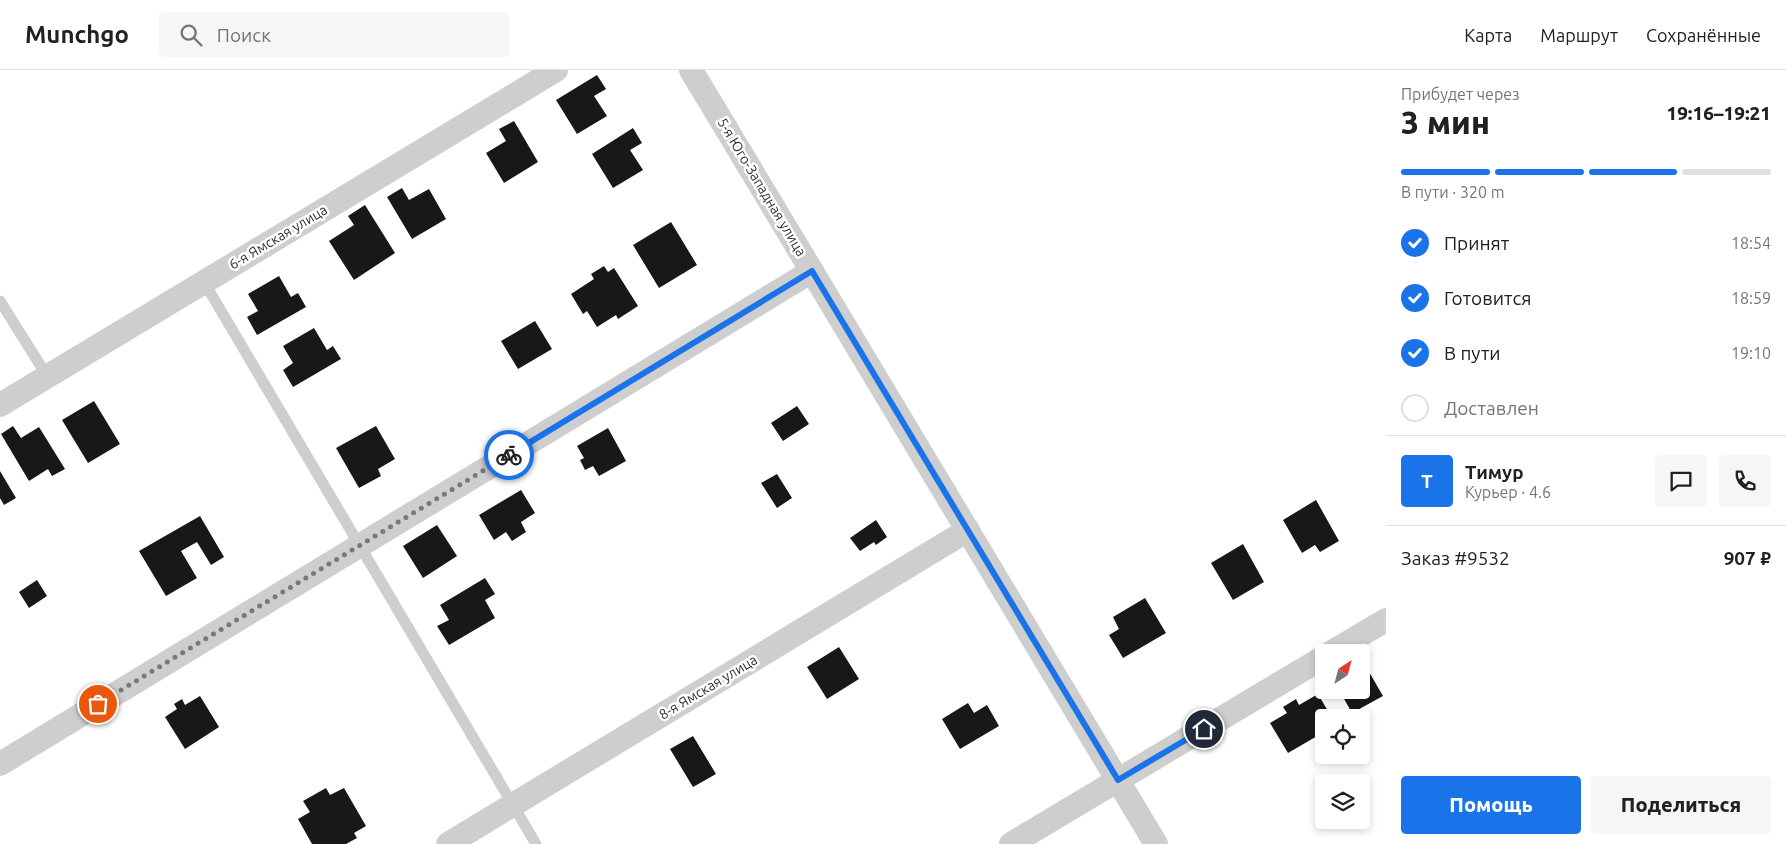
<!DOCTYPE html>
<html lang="ru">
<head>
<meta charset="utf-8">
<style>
  body { margin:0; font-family:Ubuntu,sans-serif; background:#f6f6f6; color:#202124; height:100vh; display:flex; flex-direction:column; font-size:19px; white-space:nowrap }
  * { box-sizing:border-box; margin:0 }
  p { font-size:16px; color:#757577 }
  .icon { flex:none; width:28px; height:28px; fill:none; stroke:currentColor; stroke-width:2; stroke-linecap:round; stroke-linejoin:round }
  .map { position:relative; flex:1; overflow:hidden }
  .side { display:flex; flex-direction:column; background:#fff; width:400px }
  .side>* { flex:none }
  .needle { width:32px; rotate:36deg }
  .buttons { position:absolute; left:1315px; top:574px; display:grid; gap:10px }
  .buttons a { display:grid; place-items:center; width:55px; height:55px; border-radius:5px; background:#fff; box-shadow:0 2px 8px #0003; font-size:25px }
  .pin { position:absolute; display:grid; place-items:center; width:42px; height:42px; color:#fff; margin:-21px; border:2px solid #fff; border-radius:50%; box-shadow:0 1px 5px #0007 }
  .courier { position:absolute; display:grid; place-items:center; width:50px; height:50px; margin:-25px; border:4px solid #1a73e8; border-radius:50%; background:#fff; color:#222; box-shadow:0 1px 6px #0007 }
  .summary em { font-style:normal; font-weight:800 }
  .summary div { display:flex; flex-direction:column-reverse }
  .summary { display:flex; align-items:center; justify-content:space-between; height:85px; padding:0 15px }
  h1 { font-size:32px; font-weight:800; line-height:38px }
  .bar { display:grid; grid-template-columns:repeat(4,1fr); gap:8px 5px; align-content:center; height:60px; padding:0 15px }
  .bar i { height:6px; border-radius:4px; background:#e0e0e0 }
  .bar .on { background:#1a73e8 }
  .bar p { grid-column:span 4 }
  .line { display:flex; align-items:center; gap:12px; padding:0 15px; border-top:1px solid #e0e0e0 }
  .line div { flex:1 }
  .round { display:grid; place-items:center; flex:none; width:52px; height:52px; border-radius:5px; background:#f6f6f6 }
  ol { padding:0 15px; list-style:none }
  li { display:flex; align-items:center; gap:15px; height:55px }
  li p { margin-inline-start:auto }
  li .icon { padding:5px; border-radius:50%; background:#1a73e8; color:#fff; stroke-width:4 }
  li:last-child { color:#757577 }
  li i { width:28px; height:28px; border:2px solid #e0e0e0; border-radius:50% }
  .button { display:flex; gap:10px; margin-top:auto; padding:10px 15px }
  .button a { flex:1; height:58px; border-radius:5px; background:#1a73e8; color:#fff; font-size:20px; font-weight:800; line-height:58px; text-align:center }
  .button a+a { background:#f6f6f6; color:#202124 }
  header { display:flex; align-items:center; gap:30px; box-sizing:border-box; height:70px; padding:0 25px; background:#fff; border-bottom:1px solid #e0e0e0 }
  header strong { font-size:24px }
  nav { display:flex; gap:28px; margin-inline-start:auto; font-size:18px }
  .search { width:350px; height:45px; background:#f6f6f6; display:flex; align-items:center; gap:12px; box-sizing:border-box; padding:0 18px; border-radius:5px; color:#757577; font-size:19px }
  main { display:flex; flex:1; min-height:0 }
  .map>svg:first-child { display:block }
</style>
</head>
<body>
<header>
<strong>Munchgo</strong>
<div class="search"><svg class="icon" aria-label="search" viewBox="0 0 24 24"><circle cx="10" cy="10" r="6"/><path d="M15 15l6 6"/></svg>Поиск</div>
<nav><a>Карта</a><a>Маршрут</a><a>Сохранённые</a></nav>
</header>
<main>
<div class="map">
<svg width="1386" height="774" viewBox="0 0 1386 774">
  <rect width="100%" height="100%" fill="#fff"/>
  <!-- building -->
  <g fill="#181818">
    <polygon points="597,5 606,19 594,26 607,46 577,64 556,30"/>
    <polygon points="514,51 538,92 504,113 486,83 506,71 499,59"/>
    <polygon points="633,58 642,73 630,80 643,100 613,118 592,84"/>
    <polygon points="402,118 409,130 429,119 446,149 412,169 387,127"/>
    <polygon points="365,135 395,183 354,210 329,171 354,155 348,146"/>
    <polygon points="671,152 697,195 659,218 633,175"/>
    <polygon points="604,196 608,202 614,198 638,236 618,249 616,245 597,257 587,241 583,244 571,224 594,209 591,204"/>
    <polygon points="279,206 291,227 298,223 306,237 257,265 247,247 258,241 248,224"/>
    <polygon points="535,251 552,279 518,299 501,271"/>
    <polygon points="314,258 327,280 333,276 341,289 293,317 283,300 293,293 283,276"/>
    <polygon points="94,331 120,374 88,393 62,350"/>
    <polygon points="797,336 809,354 783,371 771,353"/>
    <polygon points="13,356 21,368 39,357 65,399 52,406 48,399 29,411 1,364"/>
    <polygon points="376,356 395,389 378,399 381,406 359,418 336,378"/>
    <polygon points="608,358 626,391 599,406 593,396 585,400 580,390 584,388 577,376"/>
    <polygon points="0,401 16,428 4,435 0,428"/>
    <polygon points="777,404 792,428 777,438 761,413"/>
    <polygon points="521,420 535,443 521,452 526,462 512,471 506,462 494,470 479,445"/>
    <polygon points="1316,430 1339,471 1320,482 1315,475 1302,483 1283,450"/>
    <polygon points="200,446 224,487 211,495 197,472 181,481 197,508 166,526 139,481"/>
    <polygon points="876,450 887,467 876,475 874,472 860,481 850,468"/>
    <polygon points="437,455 457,486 423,508 403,476"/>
    <polygon points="1243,474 1264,512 1233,530 1211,493"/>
    <polygon points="485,508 495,524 485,530 495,548 449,575 437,556 449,550 440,535"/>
    <polygon points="37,510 47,526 29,538 19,522"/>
    <polygon points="1145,528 1166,563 1123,588 1109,565 1119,559 1113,547"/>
    <polygon points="839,577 859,609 827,629 807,597"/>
    <polygon points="1361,588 1383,626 1352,643 1339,620 1361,620"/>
    <polygon points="1318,624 1332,648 1324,648 1324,662 1288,683 1270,653 1287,643 1283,637 1296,629 1299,635"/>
    <polygon points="200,626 219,657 185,679 165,647 177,639 174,634 182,629 185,635"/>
    <polygon points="968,633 974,643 987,635 999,656 960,679 942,649"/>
    <polygon points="693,666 716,704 693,717 670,679"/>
    <polygon points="326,718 330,725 344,718 366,756 354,763 357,768 346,774 312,774 298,749 310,742 303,731"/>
  </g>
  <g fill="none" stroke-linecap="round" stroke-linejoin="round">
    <!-- service -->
    <g stroke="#cecece" stroke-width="11">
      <polyline points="204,212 536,774"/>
      <polyline points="0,231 47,306"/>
    </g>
    <!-- minor -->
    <g stroke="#cecece" stroke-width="24">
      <polyline points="691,0 1156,774"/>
      <polyline points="0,335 556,0"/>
      <polyline points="1332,582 1386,550"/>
      <polyline points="0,694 812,201"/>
      <polyline points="448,774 968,460"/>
      <polyline points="1011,774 1324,587"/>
    </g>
  </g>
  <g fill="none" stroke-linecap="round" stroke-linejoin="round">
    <!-- done -->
    <polyline stroke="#797979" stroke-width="5" stroke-dasharray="0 9" points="98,634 509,385"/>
    <!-- route -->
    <polyline stroke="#1a73e8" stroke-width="6" points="509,385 812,201 1118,710 1204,659"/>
  </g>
  <g text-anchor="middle" stroke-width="5" stroke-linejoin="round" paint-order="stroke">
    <!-- street labels -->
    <g font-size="14" fill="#313131" stroke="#fff">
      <text transform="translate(762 117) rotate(59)" y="5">5-я Юго-Западная улица</text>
      <text transform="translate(278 167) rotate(-31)" y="5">6-я Ямская улица</text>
      <text transform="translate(708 617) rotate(-31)" y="5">8-я Ямская улица</text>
    </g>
  </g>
</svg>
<div class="buttons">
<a><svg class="needle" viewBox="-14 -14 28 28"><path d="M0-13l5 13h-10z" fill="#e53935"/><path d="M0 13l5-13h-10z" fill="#757577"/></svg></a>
<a><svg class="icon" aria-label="locate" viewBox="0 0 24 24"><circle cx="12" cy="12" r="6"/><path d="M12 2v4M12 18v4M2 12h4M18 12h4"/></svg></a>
<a><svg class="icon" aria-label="layers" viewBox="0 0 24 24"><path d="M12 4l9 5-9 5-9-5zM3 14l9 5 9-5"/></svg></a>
</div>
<div class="pin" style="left:98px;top:634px;background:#ea580c"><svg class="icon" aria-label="bag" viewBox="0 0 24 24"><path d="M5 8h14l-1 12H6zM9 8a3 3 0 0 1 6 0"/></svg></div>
<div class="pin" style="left:1204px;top:659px;background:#1f2937"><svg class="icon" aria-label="home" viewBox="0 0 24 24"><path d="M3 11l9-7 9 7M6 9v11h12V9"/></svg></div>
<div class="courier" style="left:509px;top:385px"><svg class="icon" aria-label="bike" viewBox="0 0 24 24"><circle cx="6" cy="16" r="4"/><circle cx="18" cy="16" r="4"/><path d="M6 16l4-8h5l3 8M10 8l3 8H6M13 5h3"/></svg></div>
</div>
<section class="side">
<div class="summary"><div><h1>3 мин</h1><p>Прибудет через</p></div><em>19:16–19:21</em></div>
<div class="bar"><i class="on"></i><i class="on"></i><i class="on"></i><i></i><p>В пути · 320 m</p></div>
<ol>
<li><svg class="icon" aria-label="check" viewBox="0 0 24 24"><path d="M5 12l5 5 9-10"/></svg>Принят<p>18:54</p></li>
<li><svg class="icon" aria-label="check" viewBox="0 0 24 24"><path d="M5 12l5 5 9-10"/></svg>Готовится<p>18:59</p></li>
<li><svg class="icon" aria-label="check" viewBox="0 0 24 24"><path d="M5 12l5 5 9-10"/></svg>В пути<p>19:10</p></li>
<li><i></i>Доставлен</li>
</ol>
<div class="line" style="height:90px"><b class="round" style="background:#1a73e8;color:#fff">Т</b><div><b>Тимур</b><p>Курьер · 4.6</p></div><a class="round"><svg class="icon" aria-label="chat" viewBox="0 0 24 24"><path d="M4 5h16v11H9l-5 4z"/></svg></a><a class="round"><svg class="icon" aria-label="phone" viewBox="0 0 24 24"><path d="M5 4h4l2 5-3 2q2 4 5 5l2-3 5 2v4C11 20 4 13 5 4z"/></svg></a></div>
<div class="line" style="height:65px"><div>Заказ #9532</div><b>907 ₽</b></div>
<div class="button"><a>Помощь</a><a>Поделиться</a></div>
</section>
</main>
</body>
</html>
